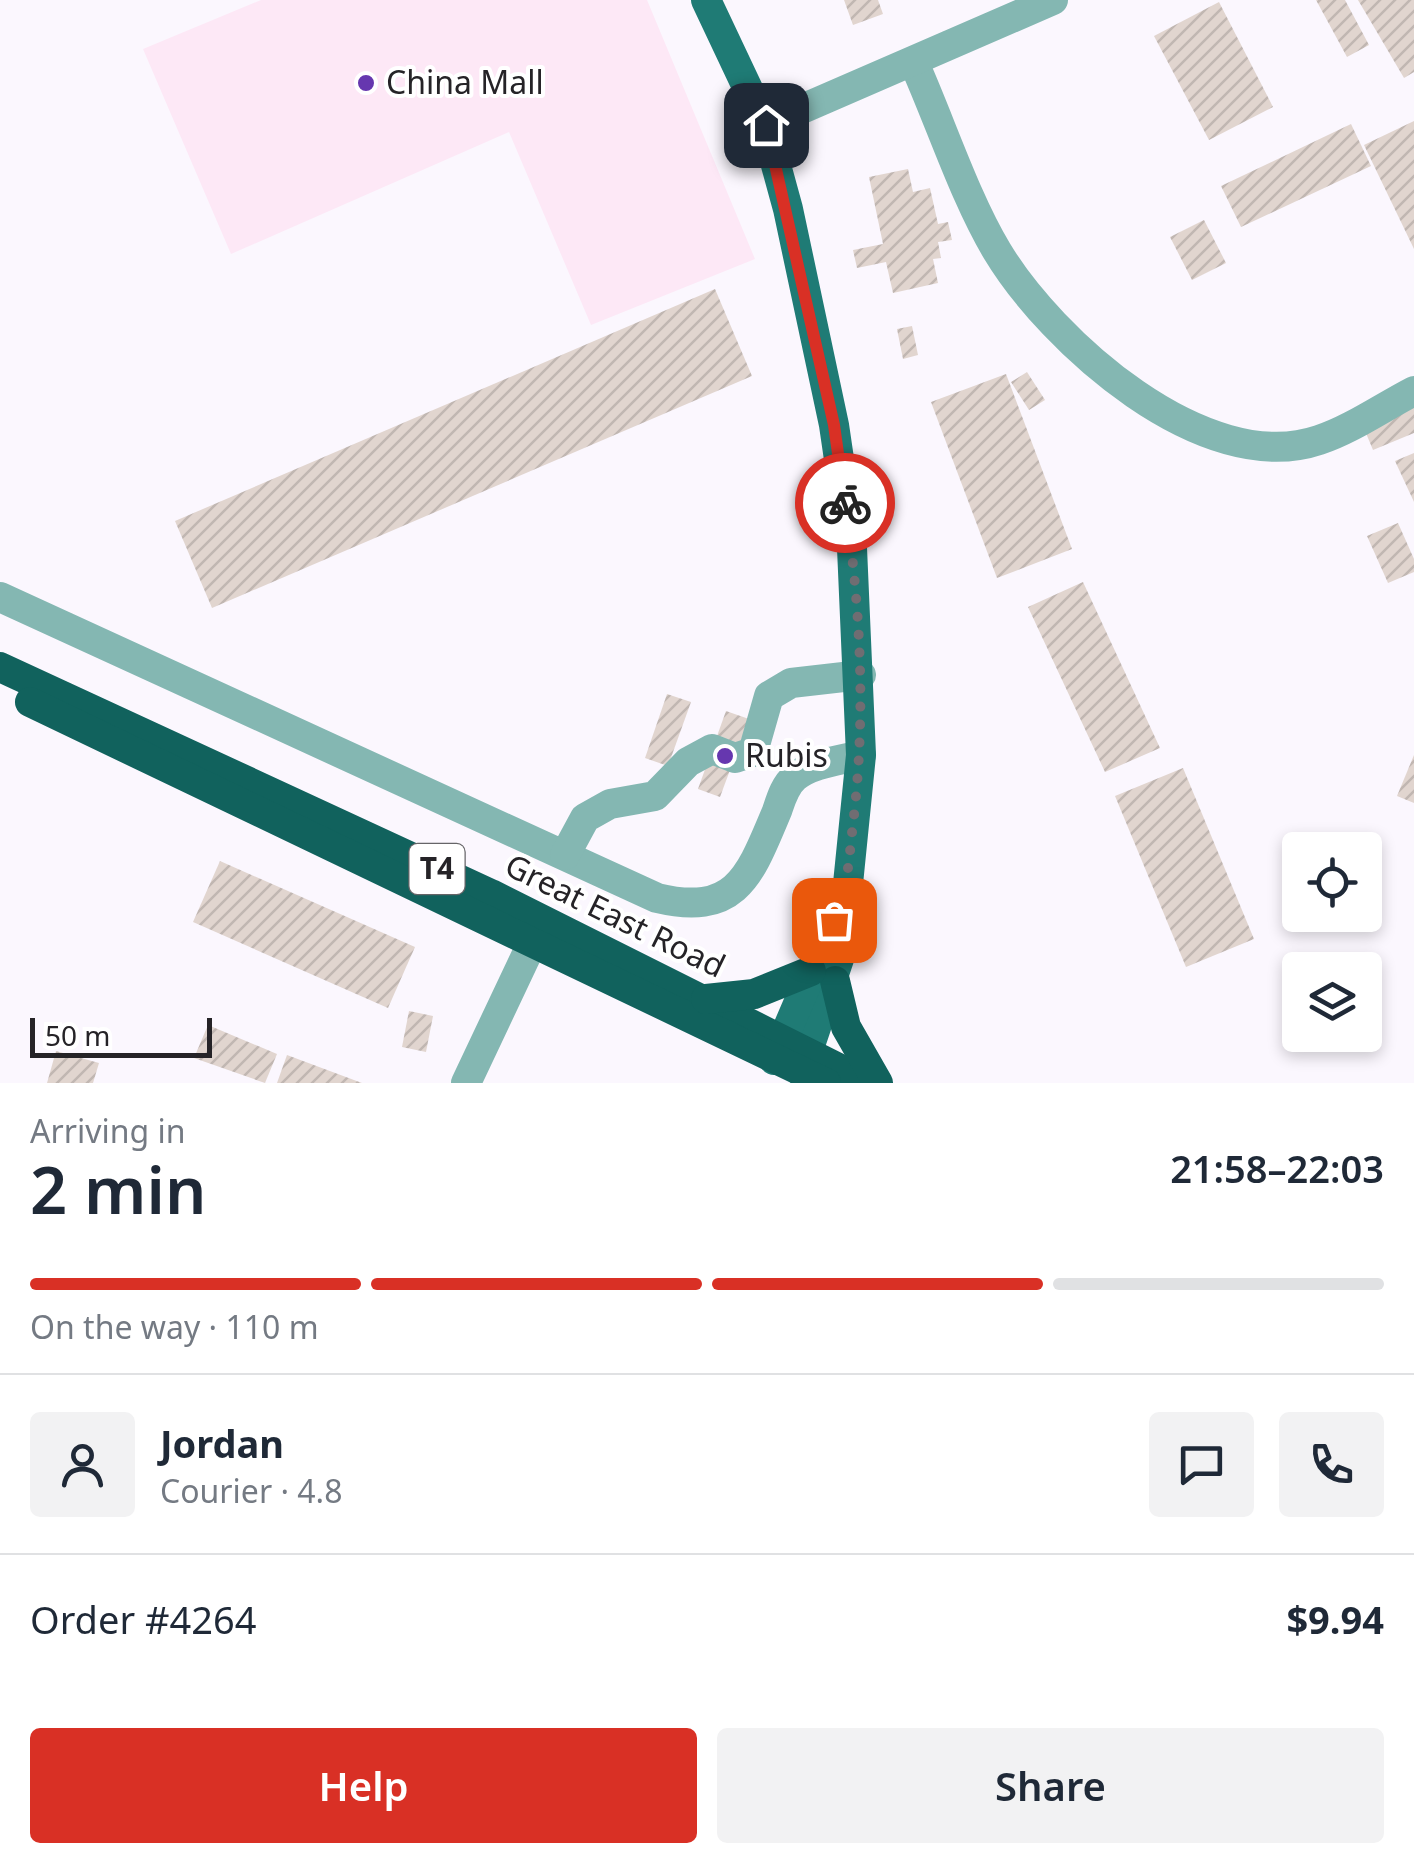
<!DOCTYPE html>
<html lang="en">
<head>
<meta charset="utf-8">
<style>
  body { margin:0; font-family:"Noto Sans",sans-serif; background:#f2f2f3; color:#1f2937; height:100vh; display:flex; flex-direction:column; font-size:38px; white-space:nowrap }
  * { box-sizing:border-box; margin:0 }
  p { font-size:32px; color:#747a83 }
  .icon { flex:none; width:55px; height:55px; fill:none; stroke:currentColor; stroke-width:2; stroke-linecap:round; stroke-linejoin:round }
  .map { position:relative; height:1083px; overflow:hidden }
  .side { display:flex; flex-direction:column; background:#fff; flex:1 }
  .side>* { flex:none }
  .fabs { position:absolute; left:1282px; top:832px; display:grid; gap:20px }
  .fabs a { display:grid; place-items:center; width:100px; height:100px; border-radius:10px; background:#fff; box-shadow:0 5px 15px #0003; font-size:50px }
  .scale { position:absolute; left:30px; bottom:25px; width:182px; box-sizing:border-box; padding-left:10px; border:5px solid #252327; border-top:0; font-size:28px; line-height:35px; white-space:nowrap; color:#252327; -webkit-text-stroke:8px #fff; paint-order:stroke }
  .pin { position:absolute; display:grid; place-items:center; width:85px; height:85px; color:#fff; margin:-42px; border-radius:20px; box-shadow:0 5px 15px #0006 }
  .courier { position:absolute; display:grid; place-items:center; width:100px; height:100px; margin:-50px; border:8px solid #d93025; border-radius:50%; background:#fff; color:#222; box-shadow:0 2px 12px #0007 }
  .overview em { font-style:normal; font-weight:600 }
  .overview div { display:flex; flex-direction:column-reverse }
  .overview { display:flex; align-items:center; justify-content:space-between; height:170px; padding:0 30px }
  h1 { font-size:65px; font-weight:600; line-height:75px }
  .bar { display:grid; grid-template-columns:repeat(4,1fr); gap:15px 10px; align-content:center; height:120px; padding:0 30px }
  .bar i { height:12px; border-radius:8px; background:#e0e1e3 }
  .bar .current { background:#d93025 }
  .bar p { grid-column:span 4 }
  .line { display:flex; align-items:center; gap:25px; padding:0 30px; border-top:2px solid #e0e1e3 }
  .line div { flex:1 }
  .round { display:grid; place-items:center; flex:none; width:105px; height:105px; border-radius:10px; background:#f2f2f3 }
  .cta { display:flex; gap:20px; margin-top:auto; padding:20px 30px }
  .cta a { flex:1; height:115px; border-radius:10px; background:#d93025; color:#fff; font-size:40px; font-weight:600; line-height:115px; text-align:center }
  .cta a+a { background:#f2f2f3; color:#1f2937 }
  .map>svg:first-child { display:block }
</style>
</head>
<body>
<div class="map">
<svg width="1414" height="1083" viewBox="0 0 1414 1083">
  <defs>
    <pattern id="building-hatch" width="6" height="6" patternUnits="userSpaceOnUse" patternTransform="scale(2.5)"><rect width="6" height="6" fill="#e1d5cf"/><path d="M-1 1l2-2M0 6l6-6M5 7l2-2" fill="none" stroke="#c1b7b2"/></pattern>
  </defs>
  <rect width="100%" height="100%" fill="#fbf7fe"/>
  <!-- commercial -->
  <polygon fill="#fde8f6" points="261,0 647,0 755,259 591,325 509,132 231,254 143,49"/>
  <!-- building -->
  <g fill="url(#building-hatch)">
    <polygon points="844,0 878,0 883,14 853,25"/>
    <polygon points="1316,0 1345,0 1369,45 1347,57"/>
    <polygon points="1358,0 1414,0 1414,72 1404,78"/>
    <polygon points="1219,2 1273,107 1209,140 1154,36"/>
    <polygon points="1414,121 1414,249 1364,145"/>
    <polygon points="1351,124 1371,166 1241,227 1221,186"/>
    <polygon points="908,169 913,192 930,188 938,224 948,222 952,240 938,242 941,258 933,259 938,283 893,293 886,262 857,268 853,250 883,244 869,177"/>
    <polygon points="1204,220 1226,263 1192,280 1170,237"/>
    <polygon points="715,289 752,376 212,608 175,521"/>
    <polygon points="912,326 918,355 903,359 897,329"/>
    <polygon points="1027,372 1045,400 1029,410 1011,382"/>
    <polygon points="1006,374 1072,549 997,578 931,402"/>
    <polygon points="1414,405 1414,433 1373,450 1363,426"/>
    <polygon points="1414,453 1414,502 1395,461"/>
    <polygon points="1398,523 1414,559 1414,572 1388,583 1367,536"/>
    <polygon points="1083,582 1160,748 1105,772 1028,607"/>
    <polygon points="667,694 691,702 668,766 645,758"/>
    <polygon points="726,711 749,719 720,797 698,789"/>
    <polygon points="1414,755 1414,803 1397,796"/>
    <polygon points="1183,768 1254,939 1186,967 1115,796"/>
    <polygon points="220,861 415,947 388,1008 193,922"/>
    <polygon points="409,1011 433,1016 426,1052 402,1047"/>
    <polygon points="208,1025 277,1054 265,1083 194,1058"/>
    <polygon points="56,1051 99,1063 93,1083 47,1083"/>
    <polygon points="287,1055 362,1083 277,1083"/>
  </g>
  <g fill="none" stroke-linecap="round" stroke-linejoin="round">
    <!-- minor -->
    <g stroke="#84b7b2" stroke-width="30">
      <path d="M914 63C940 121 965 198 997 251 1051 341 1204 479 1319 440 1352 429 1383 407 1414 391"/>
      <polyline points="765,125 1053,0"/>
      <path d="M0 597 657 898C737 917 750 875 777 811 781 799 785 785 795 777 811 763 842 760 861 755"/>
      <polyline points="565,855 585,818 610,804 655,796 688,762 712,749 735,758 753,752 769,696 791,683 861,675"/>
      <polyline points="466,1083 542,922"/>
    </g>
    <!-- major -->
    <g stroke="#1f7b75" stroke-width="30">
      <polyline points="706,0 765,125 788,209 834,425 852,548 861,755 841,953 801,1072"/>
      <polyline points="774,1060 837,913"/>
    </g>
    <!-- highway -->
    <g stroke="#11625d" stroke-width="30">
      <polyline points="0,667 491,894 868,1083"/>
      <polyline points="30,702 826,1083"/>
      <polyline points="835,981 846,1027 878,1083"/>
      <polyline points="706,999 754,994 811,971"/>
    </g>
  </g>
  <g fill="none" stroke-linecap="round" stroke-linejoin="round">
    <!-- done -->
    <path stroke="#706d72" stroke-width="10" stroke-dasharray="0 18" d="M834 920C848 890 849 857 853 824 866 717 861 609 845 503"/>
    <!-- route -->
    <polyline stroke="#d93025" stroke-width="12" points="766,125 834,425 845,503"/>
  </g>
  <!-- markers -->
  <g fill="#6637af" stroke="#fff" stroke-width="4">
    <circle cx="366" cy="83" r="10"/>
    <circle cx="725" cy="756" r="10"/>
  </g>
  <g text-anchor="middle" stroke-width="8" stroke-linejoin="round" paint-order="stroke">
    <!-- shield labels -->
    <rect fill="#fff" stroke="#666568" stroke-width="2.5" x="409.5" y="844" width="55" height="50" rx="8"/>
    <g font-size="30" font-weight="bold" fill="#252327">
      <text x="437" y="879">T4</text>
    </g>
    <!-- poi labels -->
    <g font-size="32" fill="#252327" stroke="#fff" text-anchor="start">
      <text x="386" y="94">China Mall</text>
      <text x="745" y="767">Rubis</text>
    </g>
    <!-- street labels -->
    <g font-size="32" fill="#252327" stroke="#fff">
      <text transform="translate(615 916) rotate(26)" y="11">Great East Road</text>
    </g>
  </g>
</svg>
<div class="fabs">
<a><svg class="icon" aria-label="locate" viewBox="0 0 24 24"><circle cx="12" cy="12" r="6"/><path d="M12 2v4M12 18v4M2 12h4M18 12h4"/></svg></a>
<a><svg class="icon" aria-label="layers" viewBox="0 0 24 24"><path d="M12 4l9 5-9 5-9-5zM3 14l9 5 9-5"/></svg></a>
</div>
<div class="scale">50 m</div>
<div class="pin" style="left:834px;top:920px;background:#ea580c"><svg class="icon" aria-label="bag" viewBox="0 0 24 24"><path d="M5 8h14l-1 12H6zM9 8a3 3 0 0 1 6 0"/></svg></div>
<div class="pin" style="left:766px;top:125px;background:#1f2937"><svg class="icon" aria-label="home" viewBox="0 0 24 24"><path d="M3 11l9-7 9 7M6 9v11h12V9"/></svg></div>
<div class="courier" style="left:845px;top:503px"><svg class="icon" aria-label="bike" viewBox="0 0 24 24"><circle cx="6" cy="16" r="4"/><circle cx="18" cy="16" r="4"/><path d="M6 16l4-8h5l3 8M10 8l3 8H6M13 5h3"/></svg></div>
</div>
<section class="side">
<div class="overview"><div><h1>2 min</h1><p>Arriving in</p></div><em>21:58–22:03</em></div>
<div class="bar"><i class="current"></i><i class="current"></i><i class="current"></i><i></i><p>On the way · 110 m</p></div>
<div class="line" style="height:180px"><a class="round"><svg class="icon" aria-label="person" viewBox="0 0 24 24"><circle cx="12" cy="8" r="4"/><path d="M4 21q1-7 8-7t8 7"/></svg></a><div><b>Jordan</b><p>Courier · 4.8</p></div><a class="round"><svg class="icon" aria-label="chat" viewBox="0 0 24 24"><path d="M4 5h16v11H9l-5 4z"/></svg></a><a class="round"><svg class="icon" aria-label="phone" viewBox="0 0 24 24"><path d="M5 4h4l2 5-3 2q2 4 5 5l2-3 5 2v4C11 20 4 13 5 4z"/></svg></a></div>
<div class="line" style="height:130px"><div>Order #4264</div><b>$9.94</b></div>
<div class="cta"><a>Help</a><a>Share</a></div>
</section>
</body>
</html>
